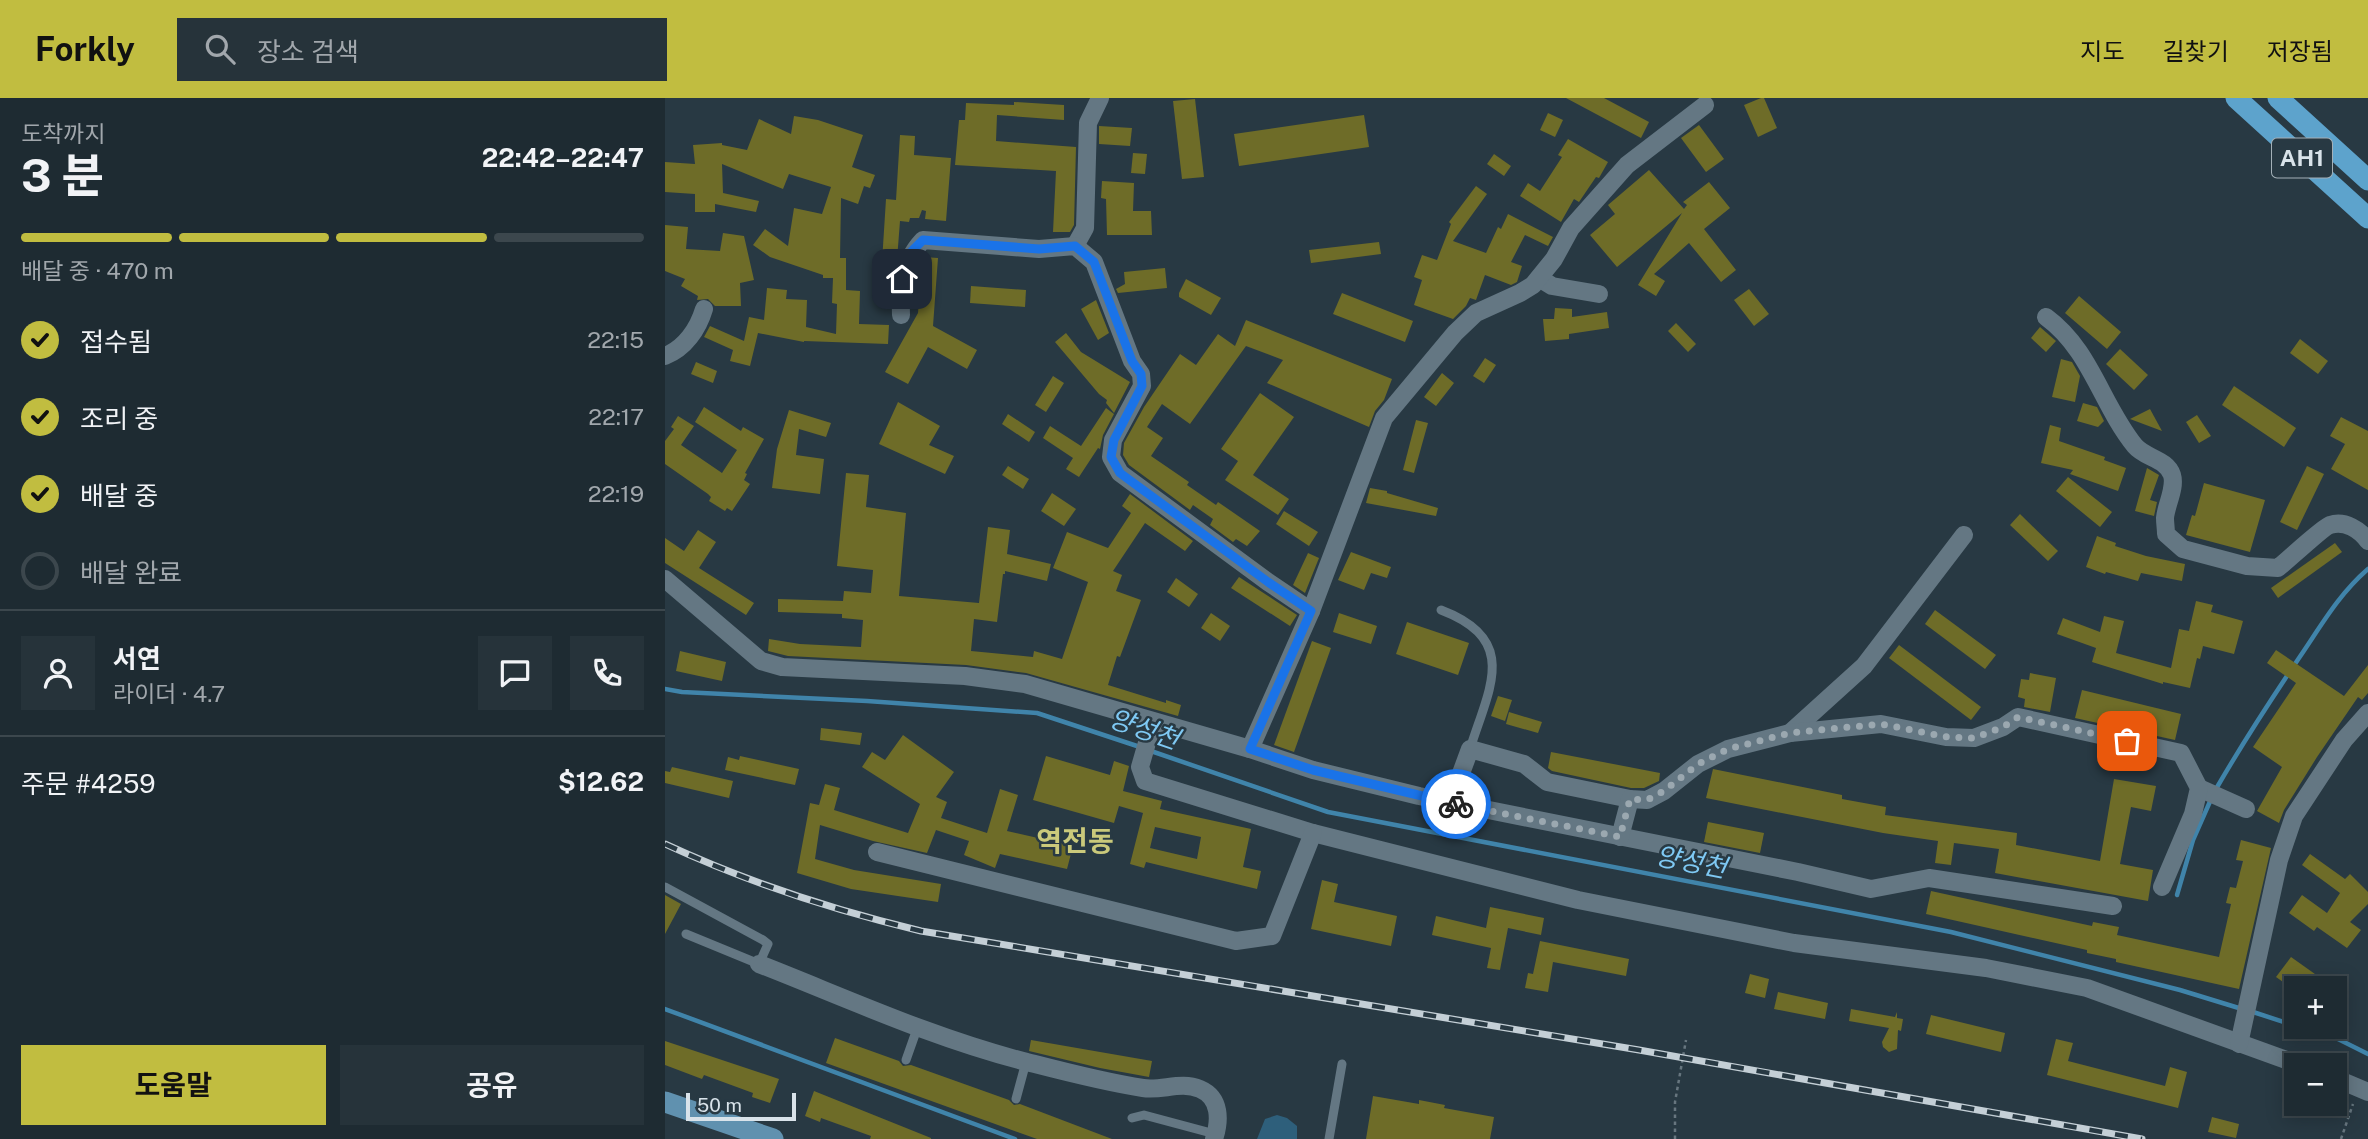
<!DOCTYPE html>
<html lang="ko">
<head>
<meta charset="utf-8">
<style>
  body { margin:0; font-family:"Public Sans","Noto Sans KR",sans-serif; background:#26333a; color:#f1f3f6; height:100vh; display:flex; flex-direction:column; font-size:26px; white-space:nowrap }
  * { box-sizing:border-box; margin:0 }
  p { font-size:23px; color:#a1a7ac }
  .icon { flex:none; width:38px; height:38px; fill:none; stroke:currentColor; stroke-width:2; stroke-linecap:round; stroke-linejoin:round }
  .map { position:relative; flex:1; overflow:hidden }
  .details { display:flex; flex-direction:column; background:#1e2b32; width:665px }
  .details>* { flex:none }
  .tools { position:absolute; left:1619px; top:878px; display:grid; gap:14px }
  .tools a { display:grid; place-items:center; width:63px; height:63px; border-radius:0px; background:#1e2b32; box-shadow:0 4px 18px #0003,0 0 0 2px #3c474d; font-size:35px }
  .scale { position:absolute; left:21px; bottom:18px; width:110px; box-sizing:border-box; padding-left:7px; border:4px solid #d9e3ea; border-top:0; font-size:19px; line-height:24px; white-space:nowrap; color:#d9e3ea; -webkit-text-stroke:5px #283943; paint-order:stroke }
  .pin { position:absolute; display:grid; place-items:center; width:60px; height:60px; color:#fff; margin:-30px; border-radius:14px; box-shadow:0 4px 10px #0006 }
  .courier { position:absolute; display:grid; place-items:center; width:70px; height:70px; margin:-35px; border:5px solid #1a73e8; border-radius:50%; background:#fff; color:#222; box-shadow:0 2px 9px #0007 }
  .summary em { font-style:normal; font-weight:700 }
  .summary div { display:flex; flex-direction:column-reverse }
  .summary { display:flex; align-items:center; justify-content:space-between; height:119px; padding:0 21px }
  h1 { font-size:46px; font-weight:700; line-height:52px }
  .bar { display:grid; grid-template-columns:repeat(4,1fr); gap:10px 7px; align-content:center; height:84px; padding:0 21px }
  .bar i { height:9px; border-radius:5px; background:#3c474d }
  .bar .on { background:#c1bd40 }
  .bar p { grid-column:span 4 }
  .line { display:flex; align-items:center; gap:18px; padding:0 21px; border-top:2px solid #3c474d }
  .line div { flex:1 }
  .round { display:grid; place-items:center; flex:none; width:74px; height:74px; border-radius:0px; background:#26333a }
  ol { padding:0 21px; list-style:none }
  li { display:flex; align-items:center; gap:21px; height:77px }
  li p { margin-inline-start:auto }
  li .icon { padding:7px; border-radius:50%; background:#c1bd40; color:#111; stroke-width:4 }
  li:last-child { color:#a1a7ac }
  li i { width:38px; height:38px; border:4px solid #3c474d; border-radius:50% }
  .primary-button { display:flex; gap:14px; margin-top:auto; padding:14px 21px }
  .primary-button a { flex:1; height:80px; border-radius:0px; background:#c1bd40; color:#111; font-size:28px; font-weight:700; line-height:80px; text-align:center }
  .primary-button a+a { background:#26333a; color:#f1f3f6 }
  header { display:flex; align-items:center; gap:42px; box-sizing:border-box; height:98px; padding:0 35px; background:#c1bd40; color:#111 }
  header strong { font-size:33px }
  nav { display:flex; gap:38px; margin-inline-start:auto; font-size:24px }
  .search { width:490px; height:63px; background:#26333a; display:flex; align-items:center; gap:18px; box-sizing:border-box; padding:0 24px; border-radius:0px; color:#a1a7ac; font-size:26px }
  main { display:flex; flex:1; min-height:0 }
  .map>svg:first-child { display:block }
</style>
</head>
<body>
<header>
<strong>Forkly</strong>
<div class="search"><svg class="icon" aria-label="search" viewBox="0 0 24 24"><circle cx="10" cy="10" r="6"/><path d="M15 15l6 6"/></svg>장소 검색</div>
<nav><a>지도</a><a>길찾기</a><a>저장됨</a></nav>
</header>
<main>
<section class="details">
<div class="summary"><div><h1>3 분</h1><p>도착까지</p></div><em>22:42–22:47</em></div>
<div class="bar"><i class="on"></i><i class="on"></i><i class="on"></i><i></i><p>배달 중 · 470 m</p></div>
<ol>
<li><svg class="icon" aria-label="check" viewBox="0 0 24 24"><path d="M5 12l5 5 9-10"/></svg>접수됨<p>22:15</p></li>
<li><svg class="icon" aria-label="check" viewBox="0 0 24 24"><path d="M5 12l5 5 9-10"/></svg>조리 중<p>22:17</p></li>
<li><svg class="icon" aria-label="check" viewBox="0 0 24 24"><path d="M5 12l5 5 9-10"/></svg>배달 중<p>22:19</p></li>
<li><i></i>배달 완료</li>
</ol>
<div class="line" style="height:126px"><a class="round"><svg class="icon" aria-label="person" viewBox="0 0 24 24"><circle cx="12" cy="8" r="4"/><path d="M4 21q1-7 8-7t8 7"/></svg></a><div><b>서연</b><p>라이더 · 4.7</p></div><a class="round"><svg class="icon" aria-label="chat" viewBox="0 0 24 24"><path d="M4 5h16v11H9l-5 4z"/></svg></a><a class="round"><svg class="icon" aria-label="phone" viewBox="0 0 24 24"><path d="M5 4h4l2 5-3 2q2 4 5 5l2-3 5 2v4C11 20 4 13 5 4z"/></svg></a></div>
<div class="line" style="height:91px"><div>주문 #4259</div><b>$12.62</b></div>
<div class="primary-button"><a>도움말</a><a>공유</a></div>
</section>
<div class="map">
<svg width="1703" height="1041" viewBox="0 0 1703 1041">
  <rect width="100%" height="100%" fill="#283943"/>
  <!-- green -->
  <polygon fill="#2e5f7b" points="612,1017 622,1020 632,1028 632,1041 592,1041 600,1021"/>
  <g fill="none" stroke-linecap="round" stroke-linejoin="round">
    <!-- stream -->
    <g stroke="#4084aa" stroke-width="4.5">
      <polyline points="0,591 17,594 202,603 372,615 475,649"/>
      <polyline points="483,652 663,714 1286,834 1515,892 1577,911"/>
      <path d="M1551 691C1577 646 1605 603 1634 560 1656 528 1673 497 1703 471"/>
      <polyline points="1512,797 1528,742 1547,699"/>
      <polyline points="0,911 350,1041"/>
      <polyline points="1585,913 1631,928"/>
      <polyline points="1636,929 1671,940 1703,956"/>
    </g>
  </g>
  <!-- building -->
  <g fill="#6e6c28" fill-rule="evenodd">
    <polygon points="901,0 939,0 984,24 976,40"/>
    <polygon points="1096,0 1099,0 1112,30 1093,39 1079,7"/>
    <polygon points="530,1 539,79 517,81 508,3"/>
    <polygon points="349,4 399,7 399,22 332,17 331,43 411,49 409,127 405,134 388,134 391,73 290,67 294,22 300,22 301,5 349,7"/>
    <polygon points="883,15 898,22 890,39 875,32"/>
    <polygon points="699,17 704,49 574,68 569,36"/>
    <polygon points="129,18 153,22 198,37 187,69 210,77 205,90 199,88 193,106 176,100 175,160 181,160 181,192 195,193 194,226 224,227 223,246 139,243 139,244 93,235 85,268 65,263 68,252 39,239 45,228 79,243 84,219 99,222 102,190 122,192 121,201 142,202 141,229 171,236 172,206 167,205 168,180 158,180 158,177 105,159 88,147 100,131 123,148 129,110 157,116 166,89 124,76 118,91 57,66 58,95 94,103 91,114 50,106 50,114 30,114 30,96 0,94 0,64 30,66 28,47 57,45 57,47 82,52 94,21 126,36"/>
    <polygon points="1034,27 1059,61 1041,74 1016,40"/>
    <polygon points="434,28 467,30 465,48 434,46"/>
    <polygon points="235,37 250,38 249,57 286,60 281,123 260,121 261,113 257,112 254,120 245,120 244,124 235,123 232,162 225,191 216,187 223,164 217,164 221,101 231,102"/>
    <polygon points="903,41 943,64 934,80 931,79 914,104 909,101 896,124 855,98 863,85 875,93 897,59 893,57"/>
    <polygon points="468,55 482,56 480,76 466,75"/>
    <polygon points="829,56 846,68 839,78 822,66"/>
    <polygon points="984,72 1019,111 1022,107 1018,104 1044,84 1065,110 1039,131 1071,172 1056,184 1024,145 989,176 1000,183 991,198 973,187 1017,115 952,169 925,137 950,116 943,107"/>
    <polygon points="437,83 469,85 468,113 486,113 487,137 442,137 441,101 436,100"/>
    <polygon points="811,88 822,96 788,143 821,155 833,129 836,131 843,116 888,139 883,148 860,137 846,164 857,168 852,184 846,187 820,177 811,202 805,200 801,208 788,221 749,207 757,182 749,179 757,157 772,162 786,126 784,124"/>
    <polygon points="0,127 23,129 21,151 55,153 58,135 79,138 89,182 75,185 76,208 50,208 43,201 32,202 33,198 16,188 20,181 0,173"/>
    <polygon points="714,144 716,156 646,165 644,152"/>
    <polygon points="259,159 273,160 268,228 312,252 302,271 263,249 243,286 220,274 253,215 257,163"/>
    <polygon points="500,170 502,190 453,195 451,191 460,186 459,174"/>
    <polygon points="521,181 556,200 546,217 514,199 514,195"/>
    <polygon points="306,188 361,192 360,209 305,205"/>
    <polygon points="1084,191 1104,216 1089,228 1069,202"/>
    <polygon points="677,195 748,223 740,244 668,216"/>
    <polygon points="1414,198 1456,234 1442,251 1400,215"/>
    <polygon points="431,202 444,235 433,242 416,211"/>
    <polygon points="890,210 907,211 907,219 942,214 944,230 904,236 904,241 880,243 878,221 889,221"/>
    <polygon points="581,222 727,281 719,302 710,313 704,329 602,285 618,262 581,248 525,326 497,306 482,329 498,340 486,358 524,384 522,387 551,407 553,404 595,433 582,448 571,441 568,444 545,427 548,421 528,407 525,412 464,367 458,357 459,345 479,309 515,256 531,267 553,236 570,248"/>
    <polygon points="1011,225 1031,246 1023,254 1003,233"/>
    <polygon points="1375,229 1391,243 1381,254 1366,240"/>
    <polygon points="401,235 416,254 465,284 449,315 441,305 442,302 434,296 390,244"/>
    <polygon points="1635,241 1663,263 1653,276 1625,255"/>
    <polygon points="1455,251 1483,277 1469,292 1441,266"/>
    <polygon points="820,260 831,267 819,285 808,278"/>
    <polygon points="1396,261 1407,264 1415,278 1410,304 1387,299"/>
    <polygon points="31,264 52,273 48,285 26,276"/>
    <polygon points="777,275 789,285 771,308 759,299"/>
    <polygon points="388,278 399,285 381,314 370,307"/>
    <polygon points="1569,288 1631,330 1619,349 1557,307"/>
    <polygon points="595,295 629,319 588,377 624,401 613,417 560,382 573,363 556,351"/>
    <polygon points="233,304 275,328 264,347 289,358 280,376 214,346"/>
    <polygon points="1418,305 1432,309 1439,323 1433,329 1412,323"/>
    <polygon points="39,309 76,333 78,329 99,341 80,375 82,376 79,382 85,386 67,413 62,410 60,413 44,403 46,399 43,396 0,366 0,343 9,331 6,329 13,318 29,328 16,347 57,375 72,352 30,324"/>
    <polygon points="441,310 449,316 438,337 435,351 433,350 414,379 401,371 408,360 378,340 385,328 416,348"/>
    <polygon points="1485,311 1497,333 1465,321"/>
    <polygon points="124,312 166,325 161,339 134,331 131,357 159,361 155,396 107,390 112,351"/>
    <polygon points="343,316 370,334 364,344 337,326"/>
    <polygon points="1532,317 1546,338 1534,345 1521,324"/>
    <polygon points="1676,319 1703,333 1703,392 1666,371 1680,346 1665,338"/>
    <polygon points="751,322 763,325 749,375 738,372"/>
    <polygon points="1385,327 1396,330 1394,343 1440,359 1439,362 1461,370 1453,393 1405,376 1408,372 1376,365"/>
    <polygon points="343,368 364,381 358,391 337,377"/>
    <polygon points="1642,368 1659,376 1632,432 1615,424"/>
    <polygon points="1482,370 1494,377 1485,402 1492,404 1489,418 1470,413"/>
    <polygon points="181,375 204,377 201,409 241,415 234,498 314,505 323,429 345,432 342,456 386,466 382,483 340,473 340,476 338,476 332,524 309,521 306,553 368,559 369,553 397,561 423,484 388,470 402,434 443,450 466,415 457,408 465,396 528,443 520,453 480,425 448,473 457,477 451,493 476,502 455,559 452,558 443,587 501,605 501,602 516,607 513,618 361,575 301,567 123,558 103,553 104,541 135,546 196,549 198,522 177,520 177,516 113,514 113,501 178,503 179,493 206,495 208,472 172,468"/>
    <polygon points="1403,379 1447,414 1435,429 1391,393"/>
    <polygon points="1539,385 1600,402 1585,454 1521,437 1527,417 1530,418"/>
    <polygon points="705,390 722,393 722,395 773,410 771,418 701,405"/>
    <polygon points="387,395 411,411 399,428 376,413"/>
    <polygon points="619,413 653,434 644,448 611,426"/>
    <polygon points="1355,416 1393,453 1383,463 1345,427"/>
    <polygon points="33,432 51,444 34,470 89,505 81,517 0,465 0,440 19,453"/>
    <polygon points="1432,438 1451,445 1450,448 1481,458 1520,466 1517,483 1476,475 1473,483 1441,474 1440,476 1421,469"/>
    <polygon points="1670,445 1677,454 1613,500 1606,490"/>
    <polygon points="686,454 726,469 722,480 706,475 699,492 673,482"/>
    <polygon points="643,455 654,460 640,495 628,487"/>
    <polygon points="574,479 632,517 625,528 566,490"/>
    <polygon points="511,480 533,496 524,509 502,494"/>
    <polygon points="1531,503 1548,507 1546,514 1578,523 1569,556 1538,548 1535,561 1532,560 1525,590 1498,584 1498,586 1427,564 1431,550 1392,536 1398,520 1435,534 1439,518 1459,523 1451,555 1506,570 1514,531 1524,533"/>
    <polygon points="1270,512 1331,557 1320,571 1260,526"/>
    <polygon points="546,515 565,528 555,543 536,530"/>
    <polygon points="674,515 712,528 706,546 668,534"/>
    <polygon points="742,524 804,545 793,577 731,556"/>
    <polygon points="647,543 666,550 629,654 609,647"/>
    <polygon points="1234,547 1316,609 1306,622 1224,560"/>
    <polygon points="1611,552 1679,598 1703,567 1703,595 1697,602 1693,599 1652,659 1619,712 1614,725 1592,713 1617,669 1588,649 1631,585 1602,565"/>
    <polygon points="15,553 61,564 57,583 11,573"/>
    <polygon points="1365,575 1391,580 1385,614 1359,609 1360,601 1353,599 1356,581 1364,582"/>
    <polygon points="1417,592 1516,616 1510,642 1410,620"/>
    <polygon points="833,598 847,602 840,623 826,618"/>
    <polygon points="844,614 877,624 873,635 841,626"/>
    <polygon points="156,630 197,635 195,647 155,642"/>
    <polygon points="238,637 289,674 271,699 282,704 276,720 322,735 335,691 353,697 342,733 408,748 402,771 335,756 330,770 299,757 304,743 271,732 262,755 208,743 155,727 150,761 189,772 276,786 273,804 186,791 132,775 145,705 154,707 160,686 175,690 169,712 243,735 255,706 197,669 207,654 220,662"/>
    <polygon points="886,654 995,675 994,683 979,690 966,690 887,673 883,670"/>
    <polygon points="75,658 134,671 130,687 60,672 63,659 74,662"/>
    <path d="M381 658 445 677 449 663 464 668 458 693 497 703 495 711 586 731 578 769 596 773 592 791 481 764 479 770 465 766 478 715 454 708 449 725 368 702ZM490 729 536 739 532 761 485 750Z"/>
    <polygon points="7,669 68,683 64,700 0,685 0,673 5,674"/>
    <polygon points="1048,671 1177,697 1177,701 1221,709 1220,717 1352,735 1351,747 1435,763 1449,681 1491,688 1486,713 1466,709 1455,766 1488,772 1483,803 1330,775 1334,751 1289,745 1286,767 1270,765 1273,743 1218,735 1041,700"/>
    <polygon points="1043,724 1099,735 1095,755 1039,744"/>
    <polygon points="1576,742 1606,750 1574,891 1451,864 1451,861 1422,855 1422,852 1261,816 1266,793 1427,828 1428,824 1454,829 1452,837 1554,859 1566,806 1561,805 1565,789 1571,790 1578,763 1571,762"/>
    <polygon points="1645,756 1680,781 1685,776 1703,794 1703,806 1685,824 1696,832 1682,850 1652,829 1649,833 1624,815 1637,797 1662,815 1675,795 1637,767"/>
    <polygon points="657,782 673,786 669,804 732,818 726,848 646,831"/>
    <polygon points="0,797 16,806 0,836"/>
    <polygon points="825,809 879,820 876,837 843,830 835,872 822,870 826,850 767,837 771,818 821,830"/>
    <polygon points="875,843 964,861 961,878 888,864 883,894 860,890 863,875 868,876"/>
    <polygon points="1626,859 1657,881 1650,891 1628,891 1611,879"/>
    <polygon points="1085,876 1104,881 1100,900 1080,895"/>
    <polygon points="1113,894 1163,905 1160,921 1109,911"/>
    <polygon points="1186,911 1230,919 1232,914 1232,920 1238,921 1236,933 1233,932 1232,951 1224,954 1218,949 1217,944 1224,930 1184,923"/>
    <polygon points="1266,917 1340,935 1336,954 1261,936"/>
    <polygon points="170,940 234,963 238,968 246,967 344,1002 349,1007 355,1006 447,1041 372,1041 161,965"/>
    <polygon points="1391,941 1408,945 1403,963 1500,988 1505,969 1522,974 1513,1010 1382,977"/>
    <polygon points="366,942 487,963 484,979 435,970 364,953"/>
    <polygon points="0,943 114,981 105,1005 87,999 88,995 39,977 37,981 0,967"/>
    <polygon points="149,993 266,1040 266,1041 205,1041 206,1038 156,1020 155,1024 140,1018"/>
    <polygon points="708,998 754,1006 754,1002 780,1007 779,1010 829,1019 825,1041 701,1041"/>
    <polygon points="1547,1019 1574,1026 1571,1040 1543,1034"/>
  </g>
  <g fill="none" stroke-linecap="round" stroke-linejoin="round">
    <!-- path -->
    <g stroke="#67767f" stroke-width="2.5" stroke-dasharray="3.5 3.5" stroke-linecap="butt">
      <polyline points="1010,1041 1010,1004 1021,942"/>
      <polyline points="1676,1041 1688,1006"/>
    </g>
    <!-- lane -->
    <g stroke="#647783" stroke-width="9">
      <path d="M776 512C855 542 824 590 805 651"/>
      <polyline points="0,789 98,842 103,846 94,866 21,836"/>
      <polyline points="241,962 253,928"/>
      <polyline points="351,1001 361,964"/>
      <polyline points="467,1020 479,1017 550,1036"/>
      <polyline points="664,1041 677,966"/>
    </g>
    <!-- street -->
    <g stroke="#647783" stroke-width="18">
      <polyline points="410,148 420,130 423,25 435,0"/>
      <polyline points="874,180 887,188 934,196"/>
      <path d="M236 217C235 189 238 163 258 142L374 151 410 148 429 164 467 263 476 276 477 288 448 342 446 359 455 375 603 484 646 513"/>
      <path d="M1381 219C1426 252 1436 306 1470 348 1480 360 1502 361 1507 377 1511 390 1501 407 1500 420 1500 425 1501 431 1501 436L1518 451 1582 468 1613 470C1622 463 1658 429 1665 427 1680 422 1695 432 1703 443"/>
      <path d="M0 258C20 250 33 231 39 211"/>
      <polyline points="0,481 96,563 117,569 300,578 360,586 585,651 648,672 754,698 1133,774 1206,791 1264,780 1448,808"/>
      <polyline points="488,624 475,669 480,683 648,735 913,802 1129,845 1321,870 1422,890 1638,968"/>
      <polyline points="1125,635 1199,568 1299,437"/>
      <polyline points="585,651 646,513 719,320 790,235 811,215 855,195 868,187 889,161 906,130 962,67 1040,7"/>
      <polyline points="1534,690 1581,711"/>
      <polyline points="785,705 805,651 859,666 882,684 965,701 982,702 999,693 1033,666 1063,651 1125,635 1216,626 1281,639 1309,640 1338,629 1353,619 1516,655 1534,690 1528,716 1497,789"/>
      <polyline points="955,739 965,701"/>
      <polyline points="212,754 571,843 607,838 648,735"/>
      <path d="M94 866C181 900 268 940 358 963 397 973 438 984 478 990 497 993 516 983 535 991 556 1000 555 1023 549 1041"/>
      <polyline points="1574,946 1614,762 1629,718 1679,642 1703,615"/>
      <polyline points="1670,980 1703,994"/>
    </g>
    <!-- primary -->
    <polyline stroke="#6091af" stroke-width="21" points="0,1004 108,1041"/>
    <!-- highway -->
    <g stroke="#5da3cc" stroke-width="21">
      <polyline points="1571,0 1703,120"/>
      <polyline points="1613,0 1703,82"/>
    </g>
    <!-- rail casing -->
    <g stroke="#c4cfd6" stroke-width="7">
      <path id="rail" d="M0 746C82 784 168 812 256 833L974 952 1477 1041"/>
    </g>
    <!-- rail -->
    <use href="#rail" stroke="#283943" stroke-width="4.5" stroke-dasharray="13" stroke-linecap="butt"/>
  </g>
  <g fill="none" stroke-linecap="round" stroke-linejoin="round">
    <!-- done -->
    <polyline stroke="#9ba8b0" stroke-width="7" stroke-dasharray="0 12.6" points="791,706 955,739 965,701 982,702 999,693 1033,666 1063,651 1125,635 1216,626 1282,639 1309,640 1338,629 1353,619 1462,643"/>
    <!-- route -->
    <polyline stroke="#1a73e8" stroke-width="9" points="237,181 247,153 258,142 374,151 410,148 429,164 467,263 476,276 477,288 449,342 446,359 455,375 603,484 646,513 585,651 648,672 791,706"/>
  </g>
  <g text-anchor="middle" stroke-width="5" stroke-linejoin="round" paint-order="stroke">
    <!-- shield labels -->
    <rect fill="#283943" stroke="#a4b0b8" stroke-width="2" x="1607" y="40.5" width="60" height="39" rx="5"/>
    <g font-size="23" font-weight="bold" fill="#d9e3ea">
      <text x="1637" y="68">AH1</text>
    </g>
    <!-- water labels -->
    <g font-size="26" font-style="italic" fill="#7fc9f4" stroke="#283943">
      <text transform="translate(479 631) rotate(19)" y="9">양성천</text>
      <text transform="translate(1026 764) rotate(11)" y="9">양성천</text>
    </g>
    <!-- quarter labels -->
    <g font-size="28" font-weight="bold" fill="#cac97b" stroke="#283943">
      <text x="410" y="753">역전동</text>
    </g>
  </g>
</svg>
<div class="tools">
<a>+</a>
<a>−</a>
</div>
<div class="scale">50 m</div>
<div class="pin" style="left:1462px;top:643px;background:#ea580c"><svg class="icon" aria-label="bag" viewBox="0 0 24 24"><path d="M5 8h14l-1 12H6zM9 8a3 3 0 0 1 6 0"/></svg></div>
<div class="pin" style="left:237px;top:181px;background:#1f2937"><svg class="icon" aria-label="home" viewBox="0 0 24 24"><path d="M3 11l9-7 9 7M6 9v11h12V9"/></svg></div>
<div class="courier" style="left:791px;top:706px"><svg class="icon" aria-label="bike" viewBox="0 0 24 24"><circle cx="6" cy="16" r="4"/><circle cx="18" cy="16" r="4"/><path d="M6 16l4-8h5l3 8M10 8l3 8H6M13 5h3"/></svg></div>
</div>
</main>
</body>
</html>
